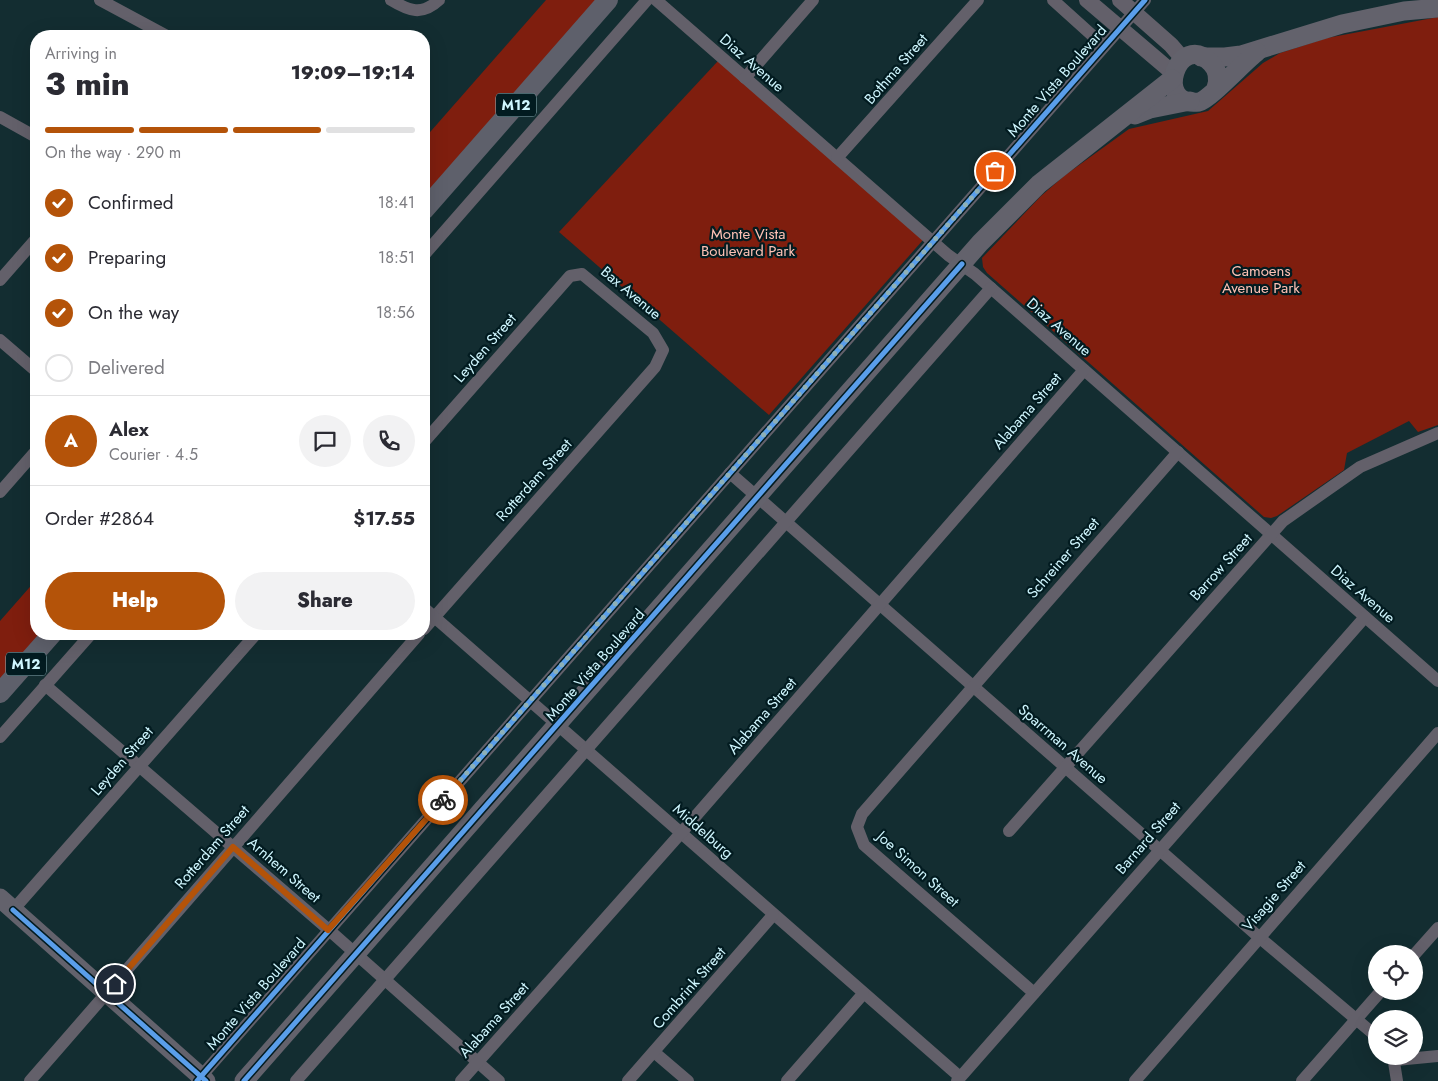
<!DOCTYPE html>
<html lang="en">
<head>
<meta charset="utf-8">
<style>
  body { margin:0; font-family:Jost,sans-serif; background:#f2f2f3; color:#2b2b33; height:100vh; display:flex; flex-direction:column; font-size:19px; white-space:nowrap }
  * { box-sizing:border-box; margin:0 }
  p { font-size:16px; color:#7c7c81 }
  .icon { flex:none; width:28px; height:28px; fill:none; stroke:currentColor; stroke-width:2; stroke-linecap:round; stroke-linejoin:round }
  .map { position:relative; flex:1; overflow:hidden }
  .drawer { position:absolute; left:30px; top:30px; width:400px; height:610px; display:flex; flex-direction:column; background:#fff; border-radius:20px; box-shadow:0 5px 20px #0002 }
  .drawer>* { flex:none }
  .fabs { position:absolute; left:1368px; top:945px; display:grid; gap:10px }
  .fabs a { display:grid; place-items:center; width:55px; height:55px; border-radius:50%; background:#fff; box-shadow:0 5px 20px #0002; font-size:25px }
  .pin { position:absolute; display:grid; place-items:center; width:42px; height:42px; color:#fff; margin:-21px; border:2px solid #fff; border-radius:50%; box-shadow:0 1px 5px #0007 }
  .courier { position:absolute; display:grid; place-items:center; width:50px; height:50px; margin:-25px; border:4px solid #b45309; border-radius:50%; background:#fff; color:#222; box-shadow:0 1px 6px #0007 }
  .overview em { font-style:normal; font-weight:800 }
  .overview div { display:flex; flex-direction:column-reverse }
  .overview { display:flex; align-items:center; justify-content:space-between; height:85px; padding:0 15px }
  h1 { font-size:32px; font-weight:800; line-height:38px }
  .bar { display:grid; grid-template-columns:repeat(4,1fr); gap:8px 5px; align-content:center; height:60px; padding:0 15px }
  .bar i { height:6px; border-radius:4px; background:#e1e1e2 }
  .bar .on { background:#b45309 }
  .bar p { grid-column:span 4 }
  .line { display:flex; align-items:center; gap:12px; padding:0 15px; border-top:1px solid #e1e1e2 }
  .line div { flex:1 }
  .round { display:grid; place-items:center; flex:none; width:52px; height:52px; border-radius:26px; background:#f2f2f3 }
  ol { padding:0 15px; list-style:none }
  li { display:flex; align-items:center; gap:15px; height:55px }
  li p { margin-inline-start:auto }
  li .icon { padding:5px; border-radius:50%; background:#b45309; color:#fff; stroke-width:4 }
  li:last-child { color:#7c7c81 }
  li i { width:28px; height:28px; border:2px solid #e1e1e2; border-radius:50% }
  .button { display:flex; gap:10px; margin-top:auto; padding:10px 15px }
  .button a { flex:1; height:58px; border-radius:30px; background:#b45309; color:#fff; font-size:20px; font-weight:800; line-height:58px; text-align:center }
  .button a+a { background:#f2f2f3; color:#2b2b33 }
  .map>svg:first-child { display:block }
</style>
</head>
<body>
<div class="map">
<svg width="1438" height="1081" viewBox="0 0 1438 1081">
  <rect width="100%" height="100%" fill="#132d31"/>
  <!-- green -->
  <g fill="#7f1e0e">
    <polygon points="546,0 598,0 424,198 424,139"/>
    <polygon points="1438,17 1438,425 1418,432 1409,421 1347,453 1344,470 1277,516 1271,518 1264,517 987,273 983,267 982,258 1041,196 1064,176 1129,129 1208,111 1263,63 1280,53 1327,38"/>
    <polygon points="718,61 923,240 769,415 559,232"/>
    <polygon points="36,580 36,634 42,634 0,682 0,621"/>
  </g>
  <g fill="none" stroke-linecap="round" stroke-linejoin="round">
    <!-- minor -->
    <g stroke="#63606a" stroke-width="12">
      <polyline points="100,0 167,36"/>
      <path d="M391 0C409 11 422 16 439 0"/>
      <polyline points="656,0 948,255 975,274 1438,681"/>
      <polyline points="1053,0 1104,46"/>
      <polyline points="745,78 813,0"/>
      <polyline points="0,117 36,137"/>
      <polyline points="837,158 978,0"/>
      <polyline points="424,255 647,0"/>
      <polyline points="0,280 36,239"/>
      <polyline points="0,340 36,371"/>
      <polyline points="424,442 570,276 582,274 653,333 663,350 655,367 424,629"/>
      <polyline points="730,473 1260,938 1376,1036"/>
      <polyline points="0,492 36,451"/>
      <polyline points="424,608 960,1077"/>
      <polyline points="45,685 329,930 499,1081"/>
      <polyline points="0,737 91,634"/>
      <polyline points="1009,831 1283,521 1360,467 1438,433"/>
      <polyline points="13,910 256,634"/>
      <polyline points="1414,955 1438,928"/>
      <polyline points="1034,993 864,845 857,827 862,814 1178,452"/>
      <polyline points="654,1052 688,1081"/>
      <polyline points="1393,1056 1397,1081"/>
      <polyline points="1396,1060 1438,1056"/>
      <polyline points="30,1081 419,634"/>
      <polyline points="197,1081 1145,0"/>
      <polyline points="296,1081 991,288"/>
      <polyline points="461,1081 681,833 1084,370"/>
      <polyline points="628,1081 773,915"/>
      <polyline points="787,1081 863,994"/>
      <polyline points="957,1081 1365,617"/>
      <polyline points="1135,1081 1438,733"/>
      <polyline points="1302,1081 1381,991"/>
    </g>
    <!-- tertiary -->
    <g stroke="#63606a" stroke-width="16">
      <polyline points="1087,0 1173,73"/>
      <polyline points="1120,0 1171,45 1183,59"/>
    </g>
    <!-- secondary -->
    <g stroke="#63626c" stroke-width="19">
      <polyline points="1201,57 1225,57 1241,55 1342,24 1404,11 1438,8"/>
      <path d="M1216 88C1219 79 1218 70 1211 63 1178 29 1152 108 1199 102 1209 100 1245 61 1257 52"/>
      <polyline points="1135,115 1150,109 1190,101"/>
      <polyline points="0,898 206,1081"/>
      <polyline points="244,1081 980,243 1039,184 1172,79"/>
    </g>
    <!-- primary -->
    <g stroke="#5e606b" stroke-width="20">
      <polyline points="424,210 608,0"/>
      <polyline points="0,693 52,634"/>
    </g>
    <!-- cycleway casing -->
    <g stroke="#021b20" stroke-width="8">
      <g id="cycleway">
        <polyline points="13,910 206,1081"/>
        <polyline points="197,1081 1145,0"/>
        <polyline points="244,1081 962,264"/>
      </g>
    </g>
    <!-- cycleway -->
    <use href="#cycleway" stroke="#5a9eea" stroke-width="5"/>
  </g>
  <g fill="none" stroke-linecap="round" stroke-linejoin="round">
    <!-- done -->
    <polyline stroke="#8eb0b7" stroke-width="5" stroke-dasharray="0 9" points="443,800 995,171"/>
    <!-- route -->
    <polyline stroke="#b45309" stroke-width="6" points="115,984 233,847 328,930 443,800"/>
  </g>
  <g text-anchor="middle" stroke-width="4.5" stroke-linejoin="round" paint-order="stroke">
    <!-- shield labels -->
    <g fill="#021b20" stroke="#92b5bc" stroke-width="1">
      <rect x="496" y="93.5" width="40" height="23" rx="4"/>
      <rect x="6" y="652.5" width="40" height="23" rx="4"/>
    </g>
    <g font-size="14" font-weight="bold" fill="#d0f7ff">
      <text x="516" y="110">M12</text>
      <text x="26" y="669">M12</text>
    </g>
    <!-- street labels -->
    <g font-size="15" fill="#d0f7ff" stroke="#021b20">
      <text transform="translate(752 63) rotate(41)" y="5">Diaz Avenue</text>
      <text transform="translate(896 69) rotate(-49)" y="5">Bothma Street</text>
      <text transform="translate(1057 81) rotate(-49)" y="5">Monte Vista Boulevard</text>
      <text transform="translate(631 293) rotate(40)" y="5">Bax Avenue</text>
      <text transform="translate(1059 327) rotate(41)" y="5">Diaz Avenue</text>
      <text transform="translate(485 348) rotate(-49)" y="5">Leyden Street</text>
      <text transform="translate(1027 411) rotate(-49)" y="5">Alabama Street</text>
      <text transform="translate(534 480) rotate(-48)" y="5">Rotterdam Street</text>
      <text transform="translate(1063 558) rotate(-49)" y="5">Schreiner Street</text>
      <text transform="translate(1221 567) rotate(-48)" y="5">Barrow Street</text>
      <text transform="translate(1363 594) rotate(41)" y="5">Diaz Avenue</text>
      <text transform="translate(595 665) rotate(-49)" y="5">Monte Vista Boulevard</text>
      <text transform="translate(762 716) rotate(-49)" y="5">Alabama Street</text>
      <text transform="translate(1063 744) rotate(41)" y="5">Sparrman Avenue</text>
      <text transform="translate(122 761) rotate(-49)" y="5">Leyden Street</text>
      <text transform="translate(703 831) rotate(41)" y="5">Middelburg</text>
      <text transform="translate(1148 838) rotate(-49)" y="5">Barnard Street</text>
      <text transform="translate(212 847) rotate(-49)" y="5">Rotterdam Street</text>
      <text transform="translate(918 869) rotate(42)" y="5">Joe Simon Street</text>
      <text transform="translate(284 870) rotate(41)" y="5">Arnhem Street</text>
      <text transform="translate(1274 896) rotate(-49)" y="5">Visagie Street</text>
      <text transform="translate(689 988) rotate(-49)" y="5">Combrink Street</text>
      <text transform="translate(256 994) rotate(-49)" y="5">Monte Vista Boulevard</text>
      <text transform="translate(494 1020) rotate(-48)" y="5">Alabama Street</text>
    </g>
    <!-- park labels -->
    <g font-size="15" fill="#fec1b4" stroke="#021b20">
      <text x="748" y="239">Monte Vista<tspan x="748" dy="17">Boulevard Park</tspan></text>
      <text x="1261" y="276">Camoens<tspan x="1261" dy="17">Avenue Park</tspan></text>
    </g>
  </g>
</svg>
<div class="fabs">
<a><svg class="icon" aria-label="locate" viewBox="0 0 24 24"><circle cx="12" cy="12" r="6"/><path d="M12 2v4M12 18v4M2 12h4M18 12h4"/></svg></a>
<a><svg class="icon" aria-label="layers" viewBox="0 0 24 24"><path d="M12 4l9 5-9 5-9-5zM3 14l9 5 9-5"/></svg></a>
</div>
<div class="pin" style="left:995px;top:171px;background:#ea580c"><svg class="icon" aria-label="bag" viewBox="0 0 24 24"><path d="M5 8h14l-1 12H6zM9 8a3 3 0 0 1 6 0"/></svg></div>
<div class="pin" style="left:115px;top:984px;background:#1f2937"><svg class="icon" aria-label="home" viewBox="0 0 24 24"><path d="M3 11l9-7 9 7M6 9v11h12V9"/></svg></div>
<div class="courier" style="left:443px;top:800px"><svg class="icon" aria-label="bike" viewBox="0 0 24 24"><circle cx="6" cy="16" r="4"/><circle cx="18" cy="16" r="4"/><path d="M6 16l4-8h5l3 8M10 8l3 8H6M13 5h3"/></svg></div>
<section class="drawer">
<div class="overview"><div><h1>3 min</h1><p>Arriving in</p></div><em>19:09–19:14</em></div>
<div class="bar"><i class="on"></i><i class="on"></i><i class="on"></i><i></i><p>On the way · 290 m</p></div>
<ol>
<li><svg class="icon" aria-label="check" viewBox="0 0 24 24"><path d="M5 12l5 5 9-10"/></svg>Confirmed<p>18:41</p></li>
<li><svg class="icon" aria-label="check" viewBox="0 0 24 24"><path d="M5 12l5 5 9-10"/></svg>Preparing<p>18:51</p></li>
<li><svg class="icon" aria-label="check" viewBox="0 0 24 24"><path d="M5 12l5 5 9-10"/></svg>On the way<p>18:56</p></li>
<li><i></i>Delivered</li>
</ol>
<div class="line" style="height:90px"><b class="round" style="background:#b45309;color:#fff">A</b><div><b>Alex</b><p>Courier · 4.5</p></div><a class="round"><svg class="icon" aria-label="chat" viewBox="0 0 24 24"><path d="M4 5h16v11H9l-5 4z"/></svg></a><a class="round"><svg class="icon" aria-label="phone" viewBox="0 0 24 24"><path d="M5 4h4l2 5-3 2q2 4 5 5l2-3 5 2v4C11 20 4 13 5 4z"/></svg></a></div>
<div class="line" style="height:65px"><div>Order #2864</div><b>$17.55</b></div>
<div class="button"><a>Help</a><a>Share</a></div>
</section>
</div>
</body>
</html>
